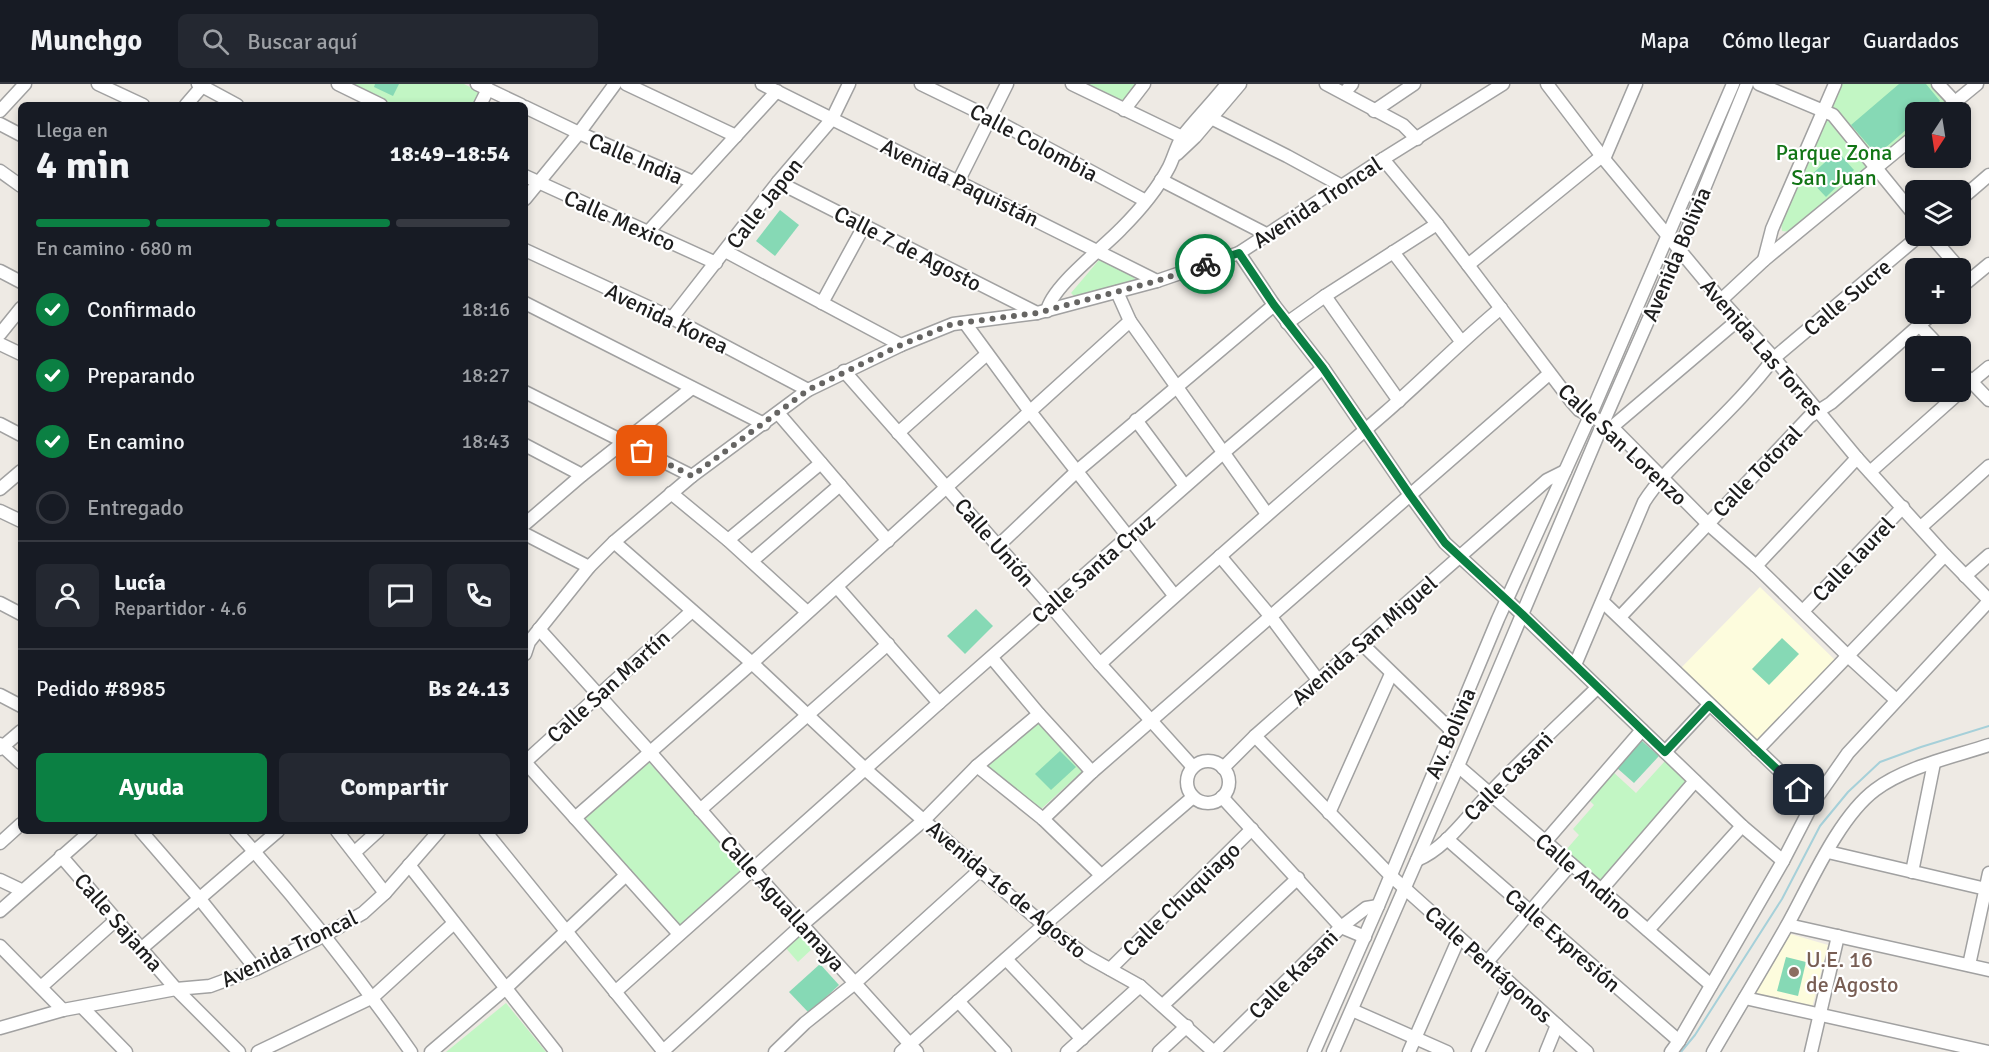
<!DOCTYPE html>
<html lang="es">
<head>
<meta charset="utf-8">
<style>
  body { margin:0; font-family:Signika,sans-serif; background:#242831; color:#f1f3f6; height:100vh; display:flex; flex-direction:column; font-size:22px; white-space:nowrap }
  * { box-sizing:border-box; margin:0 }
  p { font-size:20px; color:#9ea1a6 }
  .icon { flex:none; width:33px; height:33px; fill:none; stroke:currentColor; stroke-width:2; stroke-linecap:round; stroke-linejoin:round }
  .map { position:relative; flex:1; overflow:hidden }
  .panel { position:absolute; left:18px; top:18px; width:510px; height:732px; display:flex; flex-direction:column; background:#171b24; border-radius:9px; box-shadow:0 3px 9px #0003 }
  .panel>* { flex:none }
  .needle { width:39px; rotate:192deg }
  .controls { position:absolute; left:1905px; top:18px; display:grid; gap:12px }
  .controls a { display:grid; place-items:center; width:66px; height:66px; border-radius:9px; background:#171b24; box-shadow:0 3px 9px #0003; font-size:30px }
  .pin { position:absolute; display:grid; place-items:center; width:51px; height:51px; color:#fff; margin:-26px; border-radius:12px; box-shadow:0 3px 9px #0006 }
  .courier { position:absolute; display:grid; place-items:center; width:60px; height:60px; margin:-30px; border:4px solid #0b8043; border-radius:50%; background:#fff; color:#222; box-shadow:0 2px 8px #0007 }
  .headline em { font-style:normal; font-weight:800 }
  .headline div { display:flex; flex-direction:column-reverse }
  .headline { display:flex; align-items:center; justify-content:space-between; height:102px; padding:0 18px }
  h1 { font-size:39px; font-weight:800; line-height:45px }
  .bar { display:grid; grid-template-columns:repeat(4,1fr); gap:9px 6px; align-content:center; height:72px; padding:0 18px }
  .bar i { height:8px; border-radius:4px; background:#363941 }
  .bar .current { background:#0b8043 }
  .bar p { grid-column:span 4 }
  .line { display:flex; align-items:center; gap:15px; padding:0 18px; border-top:2px solid #363941 }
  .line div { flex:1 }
  .round { display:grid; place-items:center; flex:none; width:63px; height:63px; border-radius:9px; background:#242831 }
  ol { padding:0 18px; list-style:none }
  li { display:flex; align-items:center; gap:18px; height:66px }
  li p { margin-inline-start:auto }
  li .icon { padding:6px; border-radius:50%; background:#0b8043; color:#fff; stroke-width:4 }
  li:last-child { color:#9ea1a6 }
  li i { width:33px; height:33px; border:3px solid #363941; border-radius:50% }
  .primary-button { display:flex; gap:12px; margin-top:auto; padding:12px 18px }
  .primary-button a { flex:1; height:69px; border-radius:9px; background:#0b8043; color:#fff; font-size:24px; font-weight:800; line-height:69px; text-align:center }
  .primary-button a+a { background:#242831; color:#f1f3f6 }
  header { display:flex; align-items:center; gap:36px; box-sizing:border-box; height:84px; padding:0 30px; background:#171b24; border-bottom:2px solid #363941 }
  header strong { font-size:28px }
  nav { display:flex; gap:33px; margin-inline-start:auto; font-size:21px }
  .search { width:420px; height:54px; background:#242831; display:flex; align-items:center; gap:15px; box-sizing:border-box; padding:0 21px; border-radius:9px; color:#9ea1a6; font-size:22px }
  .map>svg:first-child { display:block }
</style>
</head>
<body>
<header>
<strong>Munchgo</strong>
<div class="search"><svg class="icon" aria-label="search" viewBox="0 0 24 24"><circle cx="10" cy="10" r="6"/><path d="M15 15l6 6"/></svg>Buscar aquí</div>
<nav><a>Mapa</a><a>Cómo llegar</a><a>Guardados</a></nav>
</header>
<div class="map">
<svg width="1989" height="968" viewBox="0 0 1989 968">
  <rect width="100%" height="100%" fill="#eeeae4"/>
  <!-- education -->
  <g fill="#fdfcdd">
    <polygon points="1760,503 1836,577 1755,660 1679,586"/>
    <polygon points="1787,849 1828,861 1812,924 1765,913 1753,907"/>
  </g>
  <!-- park -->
  <g fill="#c2f6c4">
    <polygon points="352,0 464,0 480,8 474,21 394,21"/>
    <polygon points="1080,0 1137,0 1121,21"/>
    <polygon points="1842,0 1933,0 1948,16 1933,28 1916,28 1915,44 1877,77 1832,23"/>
    <polygon points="1826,34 1866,83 1826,120 1790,148 1782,147 1781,138 1788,122"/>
    <polygon points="1099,176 1134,192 1135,196 1074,212 1071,209"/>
    <polygon points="1038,635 1085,685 1040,726 986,682"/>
    <polygon points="646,675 746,785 680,844 580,734"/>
    <polygon points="1665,677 1691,700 1603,799 1566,766 1579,751 1573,745 1594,721 1588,715 1612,687 1636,709"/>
    <polygon points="799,849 813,864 798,878 784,862"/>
    <polygon points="506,919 546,968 446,968"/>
  </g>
  <!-- pitch -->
  <g fill="#86d9b5">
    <polygon points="375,0 399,0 393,12 374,3"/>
    <polygon points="1899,0 1926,0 1940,17 1927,28 1916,28 1915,38 1877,71 1851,41"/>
    <polygon points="1837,67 1854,86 1826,113 1808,94"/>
    <polygon points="780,126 799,141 775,172 756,157"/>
    <polygon points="976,525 993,542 965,570 947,552"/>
    <polygon points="1782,554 1799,570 1769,601 1752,585"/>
    <polygon points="1642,657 1659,672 1634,699 1617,684"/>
    <polygon points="1060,667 1076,683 1051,706 1035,690"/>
    <polygon points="1786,873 1806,878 1798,912 1777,907"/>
    <polygon points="820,880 839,901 809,929 789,908"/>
  </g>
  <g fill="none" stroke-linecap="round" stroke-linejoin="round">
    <!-- stream -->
    <polyline stroke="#a6d0d9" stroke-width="2" points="1681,968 1695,951 1782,815 1820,742 1848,708 1880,678 1921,663 1989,642"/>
    <!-- minor casing -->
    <g stroke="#a1a1a1" stroke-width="15">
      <g id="minor">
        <polyline points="98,0 143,21"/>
        <polyline points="198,0 237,21"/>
        <polyline points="338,0 381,21"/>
        <polyline points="477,0 521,21"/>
        <polyline points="626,0 736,52"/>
        <polyline points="762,0 1157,197"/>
        <polyline points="921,0 991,34 1146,117"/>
        <polyline points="1072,0 1182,53"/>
        <polyline points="1326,0 1403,41 1417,55"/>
        <polyline points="1547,0 1604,75 1721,216 1774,274 1857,374 1945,471 1989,516"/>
        <polyline points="1759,0 1833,31 1916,133"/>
        <polyline points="1938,0 1955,18"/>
        <polyline points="1344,9 1352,0"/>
        <polyline points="186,21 204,0"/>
        <polyline points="480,21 488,5"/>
        <polyline points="525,23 579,49 693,98"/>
        <polyline points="1124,26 1144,0"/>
        <polyline points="0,27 25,0"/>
        <polyline points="1374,27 1414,0"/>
        <polyline points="1943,28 1977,0"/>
        <polyline points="1203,30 1287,72 1342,102"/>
        <polyline points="0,40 21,51"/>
        <polyline points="1177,70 1195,53 1240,0"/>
        <polyline points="1383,75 1437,140 1571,317 1579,326 1612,343 1707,439 1756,482 1848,572 1895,615"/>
        <polyline points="1604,75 1636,0"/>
        <polyline points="0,87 21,102"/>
        <polyline points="525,92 716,179"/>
        <polyline points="1161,96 1268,151"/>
        <polyline points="778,98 1037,229"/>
        <polyline points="958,98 1007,0"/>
        <polyline points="525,115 579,49 615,0"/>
        <polyline points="1960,116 1989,91"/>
        <polyline points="648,148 777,7"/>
        <polyline points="1931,152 1959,184"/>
        <polyline points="525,166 672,234 808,306"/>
        <polyline points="725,167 901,261"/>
        <polyline points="1393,168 1461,257"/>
        <polyline points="1239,169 1274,221 1323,284 1410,411 1445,459 1507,516 1742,742 1783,777"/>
        <polyline points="1764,176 1772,145 1835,0"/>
        <polyline points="1468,181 1602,72"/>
        <polyline points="0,187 21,198"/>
        <polyline points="1960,204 1989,180"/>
        <polyline points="1117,208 1130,237 1267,430"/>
        <polyline points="1325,212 1399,317"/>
        <polyline points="1721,216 1764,176 1916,51"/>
        <polyline points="525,219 764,340"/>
        <polyline points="822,219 864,142"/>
        <path d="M1047 227C1052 202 1102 165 1121 145 1139 127 1157 106 1169 83 1174 73 1176 63 1182 53 1196 35 1213 18 1227 0"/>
        <polyline points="672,234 778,98 832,35 849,0"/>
        <polyline points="965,239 1031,329 1174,511"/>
        <polyline points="1287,239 1325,212 1437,140"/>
        <polyline points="1919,241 1939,262"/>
        <polyline points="0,250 21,224"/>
        <polyline points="0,260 21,270"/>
        <polyline points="1960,286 1989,316"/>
        <polyline points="844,287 1050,521 1100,580 1193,683"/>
        <polyline points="1966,302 1989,283"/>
        <polyline points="525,308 692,392"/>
        <polyline points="778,329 888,457"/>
        <polyline points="1136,336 1185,402"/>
        <polyline points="0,340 21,351"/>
        <polyline points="1612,343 1738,236"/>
        <polyline points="898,349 987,270"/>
        <polyline points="525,361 582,391"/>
        <polyline points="1870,388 1960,308"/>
        <polyline points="0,405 21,387"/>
        <polyline points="671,409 728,456 807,528"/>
        <polyline points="0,427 21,437"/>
        <polyline points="525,440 582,391 692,304"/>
        <polyline points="1921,443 1989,382"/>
        <polyline points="525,450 589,483"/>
        <polyline points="728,456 821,379"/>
        <polyline points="614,458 752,579 865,685 980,786 1044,841 1088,873 1140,902 1214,968"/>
        <polyline points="998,462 1077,387 1274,221"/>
        <polyline points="1220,472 1271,533 1318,596"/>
        <polyline points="752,477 840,401"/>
        <polyline points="1756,482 1857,374"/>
        <polyline points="1965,492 1989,471"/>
        <polyline points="837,503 939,619"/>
        <polyline points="1603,518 1813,719"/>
        <polyline points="0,519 21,530"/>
        <polyline points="1803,527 1903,423"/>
        <polyline points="1620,533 1809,333 1831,319 1932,230"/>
        <polyline points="539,545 650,668 752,785 917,968"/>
        <polyline points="1361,559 1451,646"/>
        <polyline points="525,570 529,558 589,483 614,458 692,392 808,306 901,261 953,240 1037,229 1157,197 1239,169 1383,75 1503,0"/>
        <polyline points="992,574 1039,630 1092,688"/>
        <path d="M1100 580C1193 494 1290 411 1386 328 1425 294 1461 257 1501 224"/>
        <path d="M1575 581 1644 418C1658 396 1677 378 1696 359 1723 332 1751 305 1774 274L1919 152"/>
        <polyline points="0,611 21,622"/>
        <polyline points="1255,652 1391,792 1587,968"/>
        <polyline points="0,660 21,679"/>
        <polyline points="0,665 21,647"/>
        <polyline points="1757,666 1945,471"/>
        <polyline points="1665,668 1709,621"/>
        <circle cx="1208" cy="698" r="21"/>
        <polyline points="525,678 679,850"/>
        <polyline points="525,678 692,527"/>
        <polyline points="977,682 1043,735 1101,791"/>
        <polyline points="1458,682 1711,901"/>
        <polyline points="1223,684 1255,652 1547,396 1565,387"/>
        <polyline points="1222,713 1341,843 1365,853"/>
        <polyline points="700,726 888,560"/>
        <polyline points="1329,729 1391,590"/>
        <polyline points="575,734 752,579 1130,237"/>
        <polyline points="1043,735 1092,688 1549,290"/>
        <polyline points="141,747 199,814 256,885"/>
        <path d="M236 747C299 817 357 891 411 968"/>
        <polyline points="337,747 385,809"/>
        <polyline points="485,747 664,968"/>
        <polyline points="1447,755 1679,957"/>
        <polyline points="1545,758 1642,646"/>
        <polyline points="0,759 21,740"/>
        <polyline points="355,768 378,747"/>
        <polyline points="1828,768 1986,805"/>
        <polyline points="61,772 176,905 239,968"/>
        <path d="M1417 776C1446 764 1466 733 1488 711 1523 674 1561 639 1597 604"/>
        <polyline points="409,781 556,968"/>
        <polyline points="1912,788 1934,679"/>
        <polyline points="0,796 21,806"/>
        <polyline points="1601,806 1695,697"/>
        <polyline points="0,827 91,747"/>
        <polyline points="1788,841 1989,886"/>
        <polyline points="1648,846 1742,742"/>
        <polyline points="0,862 63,926"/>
        <polyline points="142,864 278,747"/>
        <polyline points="1006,875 1082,955"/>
        <polyline points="1487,878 1571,780"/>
        <polyline points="1969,881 1989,789"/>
        <polyline points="1110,885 1252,745"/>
        <polyline points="41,903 117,835"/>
        <polyline points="615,908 939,619 1223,369 1323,284"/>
        <polyline points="1745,914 1988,968"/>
        <polyline points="958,917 1005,968"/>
        <polyline points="1163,921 1298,794"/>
        <polyline points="82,923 126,968"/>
        <polyline points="1352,926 1447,968"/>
        <polyline points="0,944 63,926 176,905 210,902 256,885 325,851 363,829 385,809 439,747"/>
        <polyline points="258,968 373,913 454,839"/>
        <polyline points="431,968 506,904 626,791"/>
        <polyline points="662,968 802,841 924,736 977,682 1039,630"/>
        <polyline points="775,968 805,939 855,899 980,786"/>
        <polyline points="901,968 1044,841 1193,713"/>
        <polyline points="1067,968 1140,902"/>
        <polyline points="1159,968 1187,942"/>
        <polyline points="1214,968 1341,843 1366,824 1378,822"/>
        <polyline points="1314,968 1378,822 1498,535 1590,332 1733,0"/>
        <polyline points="1333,968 1458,682 1603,339 1679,166 1747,0"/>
        <polyline points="1409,968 1459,854"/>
        <polyline points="1478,968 1510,899"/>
        <polyline points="1546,968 1557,941"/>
        <polyline points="1671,968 1679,957 1783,777 1813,719 1848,669 1989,517"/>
        <path d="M1713 968C1738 925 1764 882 1789 838 1811 798 1839 733 1875 706 1905 683 1953 673 1989 661"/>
        <polyline points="1811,968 1838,852"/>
      </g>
    </g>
    <!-- minor -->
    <use href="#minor" stroke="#fff" stroke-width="12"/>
  </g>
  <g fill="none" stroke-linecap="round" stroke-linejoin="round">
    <!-- done -->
    <polyline stroke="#666563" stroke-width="6" stroke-dasharray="0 10.8" points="642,367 692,392 808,306 901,261 952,240 1037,229 1157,197 1205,180"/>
    <!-- route -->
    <polyline stroke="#0b8043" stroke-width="8" points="1205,180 1239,169 1274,221 1323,284 1410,411 1445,459 1522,530 1665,668 1709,621 1799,706"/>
  </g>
  <!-- markers -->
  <circle fill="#8d6e63" stroke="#fff" stroke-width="2" cx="1794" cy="888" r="6"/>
  <g text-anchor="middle" stroke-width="4.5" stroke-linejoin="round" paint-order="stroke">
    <!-- street labels -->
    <g font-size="22" fill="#1d1d1d" stroke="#fff">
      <text transform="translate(1034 58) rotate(28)" y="8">Calle Colombia</text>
      <text transform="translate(636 74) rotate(23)" y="8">Calle India</text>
      <text transform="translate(960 98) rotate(26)" y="8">Avenida Paquistán</text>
      <text transform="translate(1317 118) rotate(-33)" y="8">Avenida Troncal</text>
      <text transform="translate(764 119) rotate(-52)" y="8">Calle Japon</text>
      <text transform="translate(620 136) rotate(24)" y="8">Calle Mexico</text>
      <text transform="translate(908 164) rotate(27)" y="8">Calle 7 de Agosto</text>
      <text transform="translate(1676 170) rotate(-67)" y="8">Avenida Bolivia</text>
      <text transform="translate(1847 213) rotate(-40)" y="8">Calle Sucre</text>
      <text transform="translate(667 234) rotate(26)" y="8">Avenida Korea</text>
      <text transform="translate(1762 263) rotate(49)" y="8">Avenida Las Torres</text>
      <text transform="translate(1623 360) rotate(43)" y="8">Calle San Lorenzo</text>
      <text transform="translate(1757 387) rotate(-46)" y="8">Calle Totoral</text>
      <text transform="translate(995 458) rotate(49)" y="8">Calle Unión</text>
      <text transform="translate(1853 475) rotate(-46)" y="8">Calle laurel</text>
      <text transform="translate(1093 484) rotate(-41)" y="8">Calle Santa Cruz</text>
      <text transform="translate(1364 556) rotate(-41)" y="8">Avenida San Miguel</text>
      <text transform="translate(608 602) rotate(-42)" y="8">Calle San Martín</text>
      <text transform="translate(1450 649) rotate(-67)" y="8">Av. Bolivia</text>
      <text transform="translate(1508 692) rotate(-45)" y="8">Calle Casani</text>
      <text transform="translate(1584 792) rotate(41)" y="8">Calle Andino</text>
      <text transform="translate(1007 805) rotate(40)" y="8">Avenida 16 de Agosto</text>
      <text transform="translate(1181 815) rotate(-44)" y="8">Calle Chuquiago</text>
      <text transform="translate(783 819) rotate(48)" y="8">Calle Aguallamaya</text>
      <text transform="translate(119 838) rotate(49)" y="8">Calle Sajama</text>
      <text transform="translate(1563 856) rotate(41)" y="8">Calle Expresión</text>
      <text transform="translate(289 864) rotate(-26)" y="8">Avenida Troncal</text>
      <text transform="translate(1489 880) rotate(42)" y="8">Calle Pentágonos</text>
      <text transform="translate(1293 890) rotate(-45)" y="8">Calle Kasani</text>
    </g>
    <!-- park labels -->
    <g font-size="22" fill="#127516" stroke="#fff">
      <text x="1834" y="76">Parque Zona<tspan x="1834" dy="25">San Juan</tspan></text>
    </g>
    <!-- education labels -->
    <g font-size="22" fill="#785e54" stroke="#fff" text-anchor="start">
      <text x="1806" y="883">U.E. 16<tspan x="1806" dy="25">de Agosto</tspan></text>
    </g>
  </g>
</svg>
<div class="controls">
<a><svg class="needle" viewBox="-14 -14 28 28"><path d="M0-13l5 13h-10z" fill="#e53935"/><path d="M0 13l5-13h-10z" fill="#9ea1a6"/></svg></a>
<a><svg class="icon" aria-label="layers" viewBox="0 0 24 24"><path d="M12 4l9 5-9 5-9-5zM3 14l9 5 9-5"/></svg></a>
<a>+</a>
<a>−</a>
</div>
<div class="pin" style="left:642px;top:367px;background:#ea580c"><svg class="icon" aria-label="bag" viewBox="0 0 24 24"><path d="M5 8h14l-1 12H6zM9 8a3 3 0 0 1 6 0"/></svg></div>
<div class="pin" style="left:1799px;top:706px;background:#1f2937"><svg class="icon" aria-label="home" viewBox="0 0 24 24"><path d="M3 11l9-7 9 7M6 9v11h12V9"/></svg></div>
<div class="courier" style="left:1205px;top:180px"><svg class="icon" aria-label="bike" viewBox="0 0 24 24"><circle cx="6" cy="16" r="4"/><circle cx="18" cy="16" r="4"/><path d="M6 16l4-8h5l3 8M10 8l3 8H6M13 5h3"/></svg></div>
<section class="panel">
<div class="headline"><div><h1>4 min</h1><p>Llega en</p></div><em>18:49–18:54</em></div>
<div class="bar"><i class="current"></i><i class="current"></i><i class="current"></i><i></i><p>En camino · 680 m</p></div>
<ol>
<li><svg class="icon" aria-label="check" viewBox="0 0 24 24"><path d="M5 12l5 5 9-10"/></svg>Confirmado<p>18:16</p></li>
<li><svg class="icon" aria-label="check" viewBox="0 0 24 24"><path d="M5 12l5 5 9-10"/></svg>Preparando<p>18:27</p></li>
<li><svg class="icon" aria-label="check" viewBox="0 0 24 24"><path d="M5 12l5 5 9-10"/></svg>En camino<p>18:43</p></li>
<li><i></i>Entregado</li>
</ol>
<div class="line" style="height:108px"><a class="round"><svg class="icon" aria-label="person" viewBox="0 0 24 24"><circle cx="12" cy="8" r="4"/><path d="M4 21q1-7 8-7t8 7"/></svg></a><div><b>Lucía</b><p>Repartidor · 4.6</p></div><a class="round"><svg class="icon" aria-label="chat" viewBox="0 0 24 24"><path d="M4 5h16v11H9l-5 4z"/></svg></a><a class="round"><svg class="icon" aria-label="phone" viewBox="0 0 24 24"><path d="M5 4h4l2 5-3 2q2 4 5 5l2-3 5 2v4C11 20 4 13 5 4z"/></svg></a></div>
<div class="line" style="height:78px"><div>Pedido #8985</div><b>Bs 24.13</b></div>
<div class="primary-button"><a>Ayuda</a><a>Compartir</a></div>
</section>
</div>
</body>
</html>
